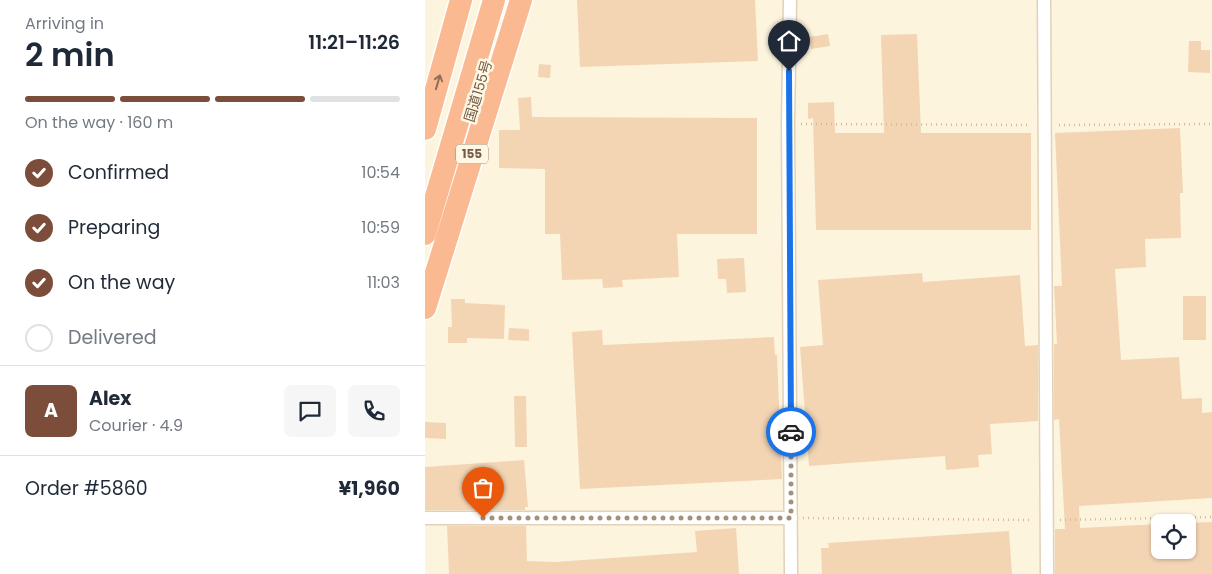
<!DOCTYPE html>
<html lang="en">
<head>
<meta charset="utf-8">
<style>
  body { margin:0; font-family:Poppins,"Noto Sans JP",sans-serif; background:#f6f6f7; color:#1f2937; height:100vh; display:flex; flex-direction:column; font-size:19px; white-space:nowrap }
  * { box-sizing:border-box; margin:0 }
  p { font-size:16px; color:#747a83 }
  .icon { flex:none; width:28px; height:28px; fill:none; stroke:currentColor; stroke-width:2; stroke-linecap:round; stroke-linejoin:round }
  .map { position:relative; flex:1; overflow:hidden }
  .side { display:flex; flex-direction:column; background:#fff; width:425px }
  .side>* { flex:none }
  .controls { position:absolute; left:726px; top:514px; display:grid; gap:10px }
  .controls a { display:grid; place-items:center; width:45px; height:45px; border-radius:8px; background:#fff; box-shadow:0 1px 4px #0004; font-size:25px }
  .pin { position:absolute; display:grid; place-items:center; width:42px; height:42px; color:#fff; margin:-51px -21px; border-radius:50% 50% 50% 0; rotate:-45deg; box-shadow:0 0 5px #0007 }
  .pin .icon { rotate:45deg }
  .courier { position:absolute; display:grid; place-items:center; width:50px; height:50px; margin:-25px; border:4px solid #1a73e8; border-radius:50%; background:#fff; color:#222; box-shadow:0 1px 6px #0007 }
  .headline em { font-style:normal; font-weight:600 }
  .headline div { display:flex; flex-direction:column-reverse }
  .headline { display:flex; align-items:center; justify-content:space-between; height:85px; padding:0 25px }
  h1 { font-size:32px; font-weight:600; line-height:38px }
  .bar { display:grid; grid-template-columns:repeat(4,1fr); gap:8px 5px; align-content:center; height:60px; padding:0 25px }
  .bar i { height:6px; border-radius:4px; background:#e0e1e3 }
  .bar .selected { background:#7c4d3a }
  .bar p { grid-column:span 4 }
  .line { display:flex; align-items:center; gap:12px; padding:0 25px; border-top:1px solid #e0e1e3 }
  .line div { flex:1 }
  .round { display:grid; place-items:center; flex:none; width:52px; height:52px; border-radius:8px; background:#f6f6f7 }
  ol { padding:0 25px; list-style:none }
  li { display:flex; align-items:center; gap:15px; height:55px }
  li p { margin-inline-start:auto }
  li .icon { padding:5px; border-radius:50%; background:#7c4d3a; color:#fff; stroke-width:4 }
  li:last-child { color:#747a83 }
  li i { width:28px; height:28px; border:2px solid #e0e1e3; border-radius:50% }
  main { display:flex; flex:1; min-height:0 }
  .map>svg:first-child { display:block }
</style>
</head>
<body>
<main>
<section class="side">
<div class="headline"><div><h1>2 min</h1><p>Arriving in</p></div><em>11:21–11:26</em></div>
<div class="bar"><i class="selected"></i><i class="selected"></i><i class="selected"></i><i></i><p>On the way · 160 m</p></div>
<ol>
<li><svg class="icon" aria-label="check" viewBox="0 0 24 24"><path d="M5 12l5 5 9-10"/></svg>Confirmed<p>10:54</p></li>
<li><svg class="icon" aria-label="check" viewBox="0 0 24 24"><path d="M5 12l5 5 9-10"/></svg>Preparing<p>10:59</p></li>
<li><svg class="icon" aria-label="check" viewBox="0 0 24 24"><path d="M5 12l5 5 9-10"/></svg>On the way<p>11:03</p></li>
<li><i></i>Delivered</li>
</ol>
<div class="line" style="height:90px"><b class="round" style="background:#7c4d3a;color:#fff">A</b><div><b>Alex</b><p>Courier · 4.9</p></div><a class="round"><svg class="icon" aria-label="chat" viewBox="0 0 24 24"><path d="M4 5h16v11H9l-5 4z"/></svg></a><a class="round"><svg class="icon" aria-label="phone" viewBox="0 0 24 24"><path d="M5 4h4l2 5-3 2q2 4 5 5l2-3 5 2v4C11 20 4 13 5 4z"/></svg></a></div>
<div class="line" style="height:65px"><div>Order #5860</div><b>¥1,960</b></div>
</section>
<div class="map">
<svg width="787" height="574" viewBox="0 0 787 574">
  <rect width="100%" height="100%" fill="#fdf4de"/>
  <!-- building -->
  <g fill="#f3d5b4">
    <polygon points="152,0 330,0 333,61 155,67"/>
    <polygon points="403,34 405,46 386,49 384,37"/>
    <polygon points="492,34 496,133 606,133 606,230 391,230 388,118 383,119 383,103 409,102 410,133 459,133 456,35"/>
    <polygon points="764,41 776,41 776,50 785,50 785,73 763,72"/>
    <polygon points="114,64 126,65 125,78 113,77"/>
    <polygon points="106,97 107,117 332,118 332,234 252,234 254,277 197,280 198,287 178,288 177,279 137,280 135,234 120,234 120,169 74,168 74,130 95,130 93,98"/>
    <polygon points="755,128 758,193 755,193 756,238 720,239 721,267 690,269 696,360 754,357 757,399 777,398 777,413 787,412 787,498 654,506 655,528 735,524 735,550 762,550 762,523 787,522 787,574 630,574 630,529 640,529 634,419 629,420 629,344 632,344 629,286 637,286 630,133"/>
    <polygon points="319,258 321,292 302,293 301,279 293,279 292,259"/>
    <polygon points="497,273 498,282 595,275 600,346 613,345 613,421 565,424 567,454 553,455 554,467 521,470 520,456 384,466 375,347 398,345 393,280"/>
    <rect x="758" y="296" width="23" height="44"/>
    <polygon points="26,299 40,299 40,303 80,305 79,339 42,338 42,343 23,343 23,327 27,327"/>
    <polygon points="84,328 104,329 104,341 83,340"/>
    <polygon points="177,330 178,345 349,337 350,355 352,355 357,479 155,489 147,332"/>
    <polygon points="89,396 101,396 102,447 90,447"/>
    <polygon points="0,422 21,423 21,439 0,438"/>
    <polygon points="99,460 103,507 100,507 100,510 0,510 0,467"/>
    <polygon points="22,526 101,526 102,561 130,562 272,552 270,531 311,528 314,574 24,574"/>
    <polygon points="584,531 587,574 397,574 396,548 404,548 403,543"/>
  </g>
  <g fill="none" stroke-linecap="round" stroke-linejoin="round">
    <!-- street casing -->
    <g stroke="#e1d1ba" stroke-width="15">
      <g id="street">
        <polyline points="365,0 363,123 366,574"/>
        <polyline points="619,0 622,574"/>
        <polyline points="0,518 366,518"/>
      </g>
    </g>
    <!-- highway casing -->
    <g stroke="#fff" stroke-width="25">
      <g id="highway">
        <polyline points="0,129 36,0"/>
        <polyline points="0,234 69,0"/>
        <polyline points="0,308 96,0"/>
      </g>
    </g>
    <!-- path -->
    <g stroke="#d8b898" stroke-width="2.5" stroke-dasharray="1 4" stroke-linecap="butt">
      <polyline points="376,124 606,125"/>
      <polyline points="634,125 787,124"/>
      <polyline points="378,518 607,520"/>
      <polyline points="635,520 787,517"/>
    </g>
    <!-- street -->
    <use href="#street" stroke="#fff" stroke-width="12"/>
    <!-- highway -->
    <use href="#highway" stroke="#fbb991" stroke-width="22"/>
  </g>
  <!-- one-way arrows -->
  <defs><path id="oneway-shaft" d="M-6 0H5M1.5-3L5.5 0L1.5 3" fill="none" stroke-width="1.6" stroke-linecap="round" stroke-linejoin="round" transform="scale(1.25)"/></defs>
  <use stroke="#8e6e54" href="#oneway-shaft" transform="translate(13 82) rotate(-74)"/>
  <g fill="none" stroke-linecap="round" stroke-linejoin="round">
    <!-- done -->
    <polyline stroke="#a3917b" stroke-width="5" stroke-dasharray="0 9" points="58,518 366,518 366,432"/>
    <!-- route -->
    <polyline stroke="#1a73e8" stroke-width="6" points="364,71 366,432"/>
  </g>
  <g text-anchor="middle" stroke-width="5" stroke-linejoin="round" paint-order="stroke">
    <!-- shield labels -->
    <rect fill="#fff8e5" stroke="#9d8a75" stroke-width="1" x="31" y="144.5" width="32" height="19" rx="4"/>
    <g font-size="12" font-weight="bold" fill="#735b45">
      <text x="47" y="158">155</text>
    </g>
    <!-- street labels -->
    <g font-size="14" fill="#735b45" stroke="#fff8e5">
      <text transform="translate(53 91) rotate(-73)" y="5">国道155号</text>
    </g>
  </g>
</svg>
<div class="controls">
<a><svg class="icon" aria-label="locate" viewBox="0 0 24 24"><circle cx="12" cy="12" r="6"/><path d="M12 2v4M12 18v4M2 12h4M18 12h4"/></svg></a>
</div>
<div class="pin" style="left:58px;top:518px;background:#ea580c"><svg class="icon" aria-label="bag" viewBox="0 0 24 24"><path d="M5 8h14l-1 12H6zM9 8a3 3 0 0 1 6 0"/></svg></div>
<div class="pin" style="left:364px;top:71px;background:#1f2937"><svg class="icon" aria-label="home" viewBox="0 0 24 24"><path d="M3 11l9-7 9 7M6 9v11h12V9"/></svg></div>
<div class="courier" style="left:366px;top:432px"><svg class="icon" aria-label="car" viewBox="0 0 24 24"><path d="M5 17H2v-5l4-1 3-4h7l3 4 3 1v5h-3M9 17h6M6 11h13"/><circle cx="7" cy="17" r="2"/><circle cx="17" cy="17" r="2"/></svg></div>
</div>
</main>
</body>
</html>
